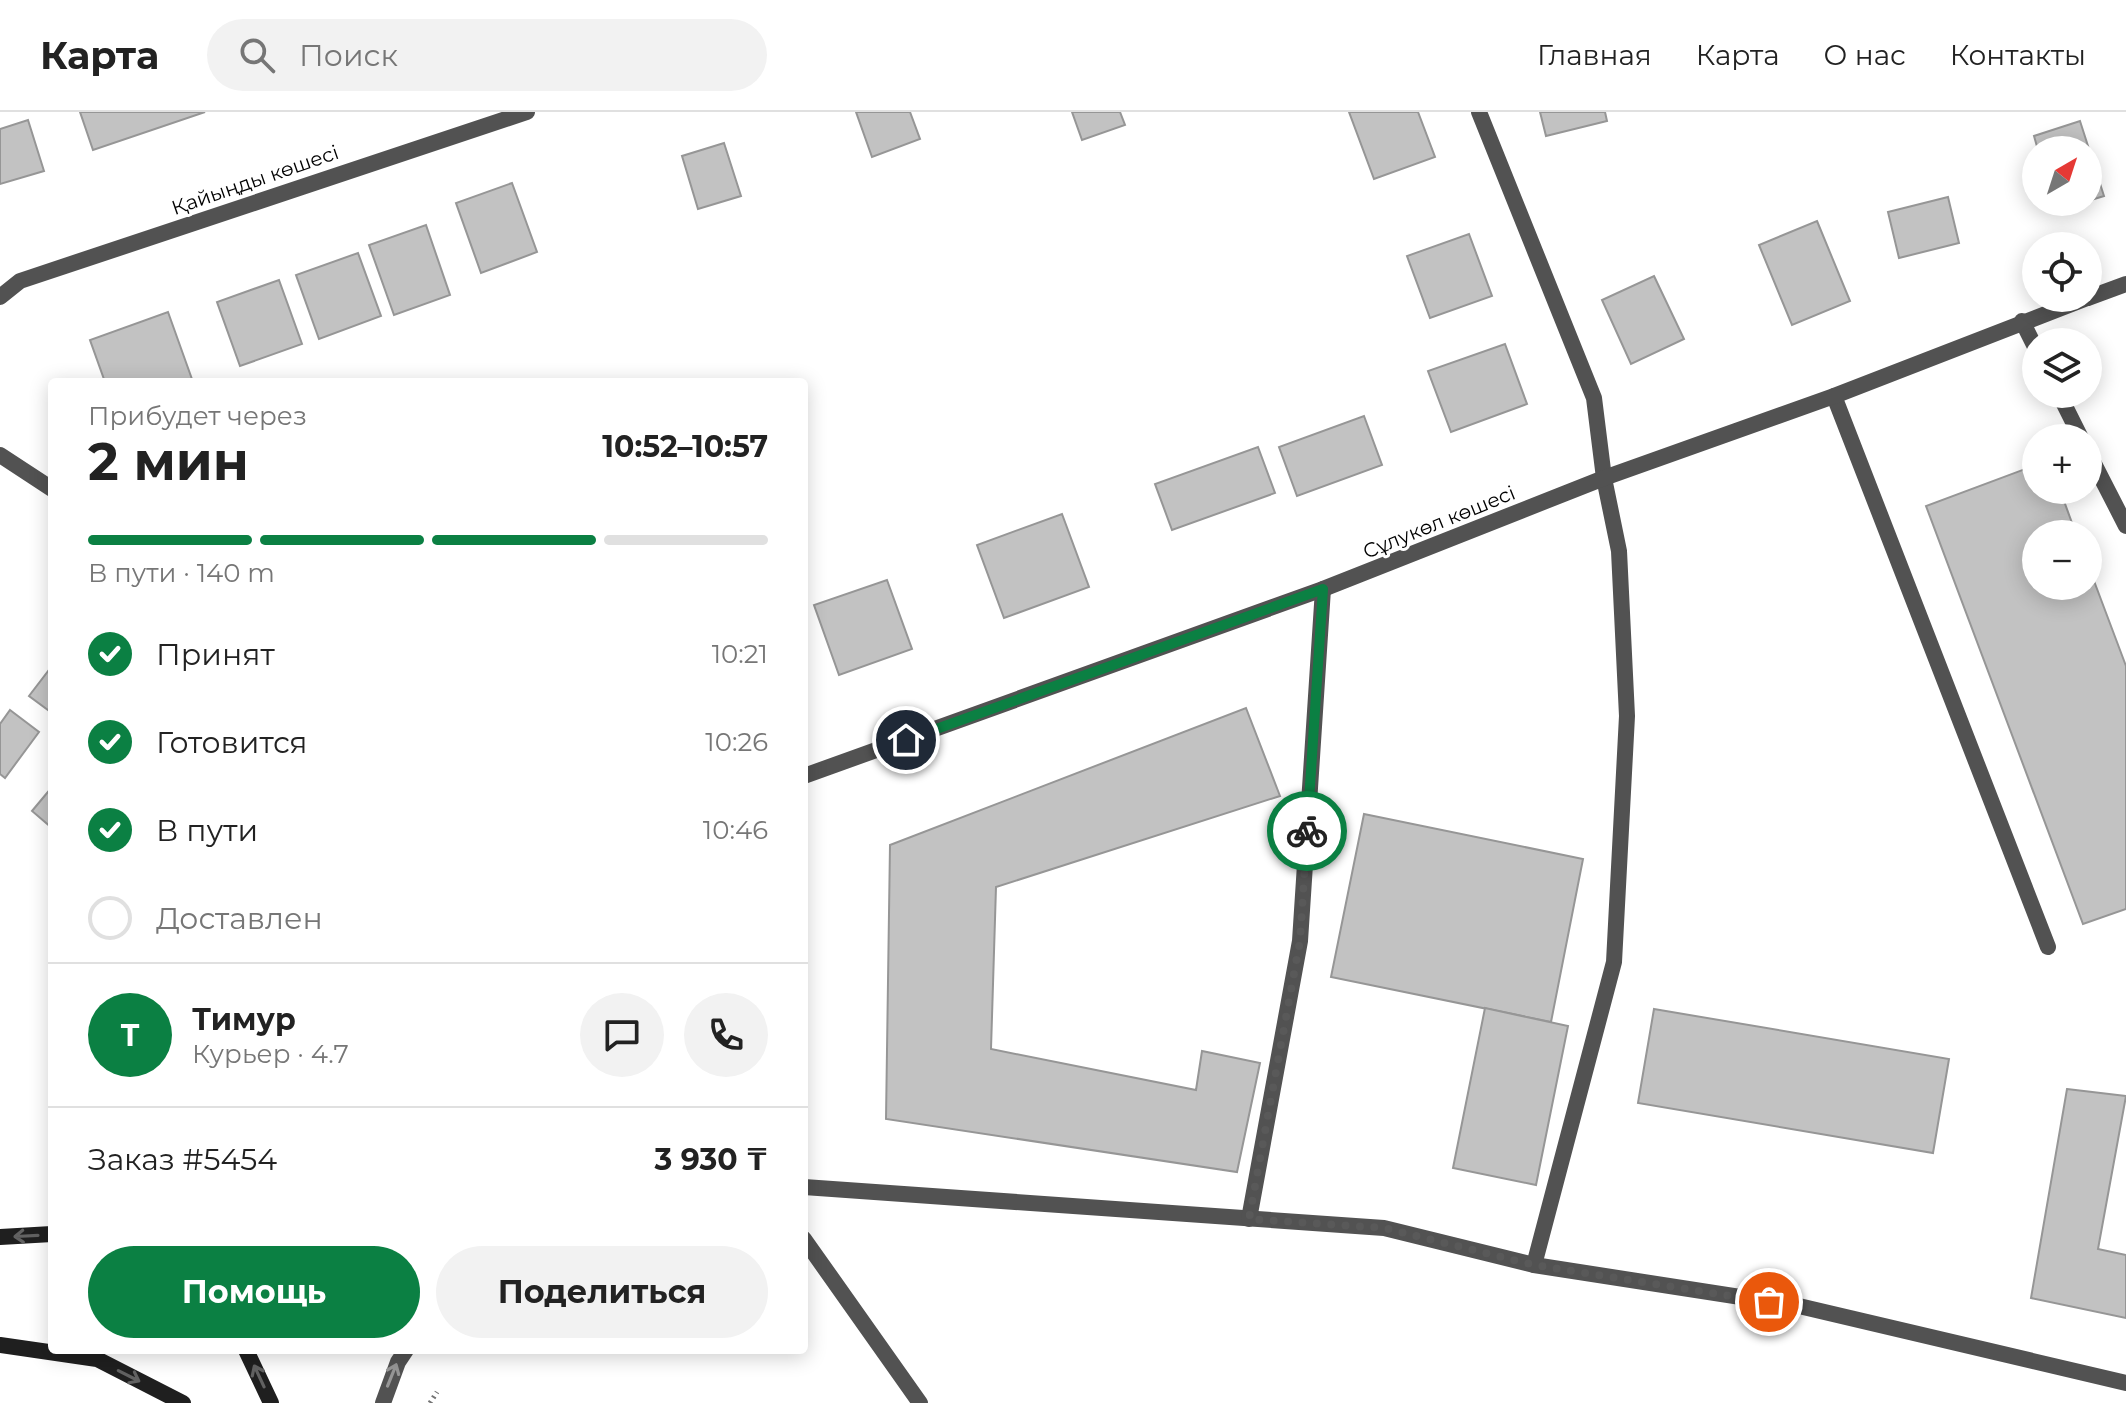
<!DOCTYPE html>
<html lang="ru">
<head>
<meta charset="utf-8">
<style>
  body { margin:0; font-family:Montserrat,sans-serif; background:#f2f2f2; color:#222; height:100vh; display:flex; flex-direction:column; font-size:30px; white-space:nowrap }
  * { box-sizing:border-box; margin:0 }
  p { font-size:26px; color:#767676 }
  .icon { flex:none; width:44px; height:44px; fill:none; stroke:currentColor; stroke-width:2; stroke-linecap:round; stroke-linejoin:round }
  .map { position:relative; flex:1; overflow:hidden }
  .sheet { position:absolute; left:48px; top:266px; width:760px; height:976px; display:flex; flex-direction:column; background:#fff; border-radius:8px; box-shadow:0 4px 20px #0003 }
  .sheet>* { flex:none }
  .needle { width:52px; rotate:39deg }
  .tools { position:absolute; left:2022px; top:24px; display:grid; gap:16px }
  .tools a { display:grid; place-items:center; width:80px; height:80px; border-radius:50%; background:#fff; box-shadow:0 4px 20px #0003; font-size:40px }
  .pin { position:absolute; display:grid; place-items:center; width:68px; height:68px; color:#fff; margin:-34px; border:4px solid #fff; border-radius:50%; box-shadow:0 2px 8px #0007 }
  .courier { position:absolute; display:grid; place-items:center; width:80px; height:80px; margin:-40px; border:6px solid #0b8043; border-radius:50%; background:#fff; color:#222; box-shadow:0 2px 10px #0007 }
  .overview em { font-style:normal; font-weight:700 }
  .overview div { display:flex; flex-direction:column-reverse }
  .overview { display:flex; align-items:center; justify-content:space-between; height:136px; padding:0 40px }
  h1 { font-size:52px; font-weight:700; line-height:60px }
  .bar { display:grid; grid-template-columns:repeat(4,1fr); gap:12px 8px; align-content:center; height:96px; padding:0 40px }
  .bar i { height:10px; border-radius:6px; background:#e0e0e0 }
  .bar .selected { background:#0b8043 }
  .bar p { grid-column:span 4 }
  .line { display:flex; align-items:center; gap:20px; padding:0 40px; border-top:2px solid #e0e0e0 }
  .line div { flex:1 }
  .round { display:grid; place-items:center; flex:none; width:84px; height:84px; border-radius:42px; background:#f2f2f2 }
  ol { padding:0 40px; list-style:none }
  li { display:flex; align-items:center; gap:24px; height:88px }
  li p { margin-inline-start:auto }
  li .icon { padding:8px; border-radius:50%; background:#0b8043; color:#fff; stroke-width:4 }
  li:last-child { color:#767676 }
  li i { width:44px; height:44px; border:4px solid #e0e0e0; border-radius:50% }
  .action { display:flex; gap:16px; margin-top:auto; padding:16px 40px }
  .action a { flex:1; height:92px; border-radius:48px; background:#0b8043; color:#fff; font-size:32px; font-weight:700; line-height:92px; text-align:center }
  .action a+a { background:#f2f2f2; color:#222 }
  header { display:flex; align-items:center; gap:48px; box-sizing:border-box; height:112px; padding:0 40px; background:#fff; border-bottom:2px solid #e0e0e0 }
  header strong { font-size:38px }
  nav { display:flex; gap:44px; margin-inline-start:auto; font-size:28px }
  .search { width:560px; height:72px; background:#f2f2f2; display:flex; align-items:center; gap:20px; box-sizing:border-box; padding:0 28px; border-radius:44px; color:#767676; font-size:30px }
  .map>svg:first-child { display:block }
</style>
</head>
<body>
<header>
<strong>Карта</strong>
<div class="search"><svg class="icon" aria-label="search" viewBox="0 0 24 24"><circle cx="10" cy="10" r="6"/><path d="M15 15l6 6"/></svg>Поиск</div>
<nav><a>Главная</a><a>Карта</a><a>О нас</a><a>Контакты</a></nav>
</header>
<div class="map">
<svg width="2126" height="1291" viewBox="0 0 2126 1291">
  <rect width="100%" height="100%" fill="#fff"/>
  <!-- building -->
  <g fill="#c2c2c2" stroke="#969696" stroke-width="2">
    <polygon points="80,0 205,0 93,38"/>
    <polygon points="856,0 910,0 920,27 872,45"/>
    <polygon points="1072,0 1120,0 1125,13 1082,28"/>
    <polygon points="1349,0 1418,0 1435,45 1374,67"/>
    <polygon points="1540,0 1605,0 1607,9 1546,24"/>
    <polygon points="28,8 44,59 0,72 0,17"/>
    <polygon points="2080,9 2104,84 2088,89 2088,38 2038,38 2034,24"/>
    <polygon points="724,31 741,84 698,97 682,44"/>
    <polygon points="512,71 537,140 481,161 456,91"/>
    <polygon points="1948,85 1959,131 1899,146 1888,100"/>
    <polygon points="1817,109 1850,189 1792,213 1759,133"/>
    <polygon points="426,113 450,183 394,203 369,133"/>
    <polygon points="1469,122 1492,184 1430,206 1407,144"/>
    <polygon points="358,141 381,204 319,227 296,163"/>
    <polygon points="1654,164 1684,227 1631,252 1602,188"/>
    <polygon points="279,168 302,232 240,254 217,190"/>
    <polygon points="168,200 193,270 105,270 90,228"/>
    <polygon points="1505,232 1527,292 1451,320 1428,259"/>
    <polygon points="1364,304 1382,353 1297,384 1279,335"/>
    <polygon points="1258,335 1275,381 1172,418 1155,372"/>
    <polygon points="2036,353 2036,378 2060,378 2076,422 2036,422 2036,474 2088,474 2088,453 2126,554 2126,797 2083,812 1926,394"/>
    <polygon points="1062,402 1089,475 1004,506 977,433"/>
    <polygon points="887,468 912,537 839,563 814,493"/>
    <polygon points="52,554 52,601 29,584"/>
    <polygon points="1246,596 1280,684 996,775 991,937 1196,978 1202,939 1260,951 1237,1060 886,1007 890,733"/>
    <polygon points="10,598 39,620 5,666 0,662 0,612"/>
    <polygon points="52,675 52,716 32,699"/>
    <polygon points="1364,702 1583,747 1551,910 1331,865"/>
    <polygon points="1485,896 1568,914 1536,1073 1453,1056"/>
    <polygon points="1654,897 1949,947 1933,1041 1638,991"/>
    <polygon points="2067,977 2126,984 2098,1137 2126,1143 2126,1206 2031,1186"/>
  </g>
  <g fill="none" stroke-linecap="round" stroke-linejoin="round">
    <!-- path -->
    <polyline stroke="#747474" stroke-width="5" stroke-dasharray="2 4" stroke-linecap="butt" points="430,1291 437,1280"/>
    <!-- lane -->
    <g stroke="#525252" stroke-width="16">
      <polyline points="2022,209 2036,237"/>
      <polyline points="2059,282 2081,326"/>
      <polyline points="1834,284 2048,835"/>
      <polyline points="2088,340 2126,414"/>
      <polyline points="804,1075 1384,1116 1534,1153 1799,1194 2126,1271"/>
      <polyline points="1249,1107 1300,829 1323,477"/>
      <polyline points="804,1127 920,1291"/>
      <polyline points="1534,1153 1614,850 1627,604 1619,439 1604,366"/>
      <polyline points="383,1291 398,1250 406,1238"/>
    </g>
    <!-- street -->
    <g stroke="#525252" stroke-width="16">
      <polyline points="1479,0 1594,286 1604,366"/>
      <polyline points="0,185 20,169 527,0"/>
      <polyline points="2088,186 2126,172"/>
      <polyline points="0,343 52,377"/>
      <polyline points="804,664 1323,477 1604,366 1834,284 2087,186"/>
    </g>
    <!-- secondary -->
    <g stroke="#1f1f1f" stroke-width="16">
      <polyline points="0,1125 52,1122"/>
      <polyline points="0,1233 97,1247 183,1291"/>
      <polyline points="246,1238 271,1291"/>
    </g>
  </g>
  <!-- one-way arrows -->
  <defs><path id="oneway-shaft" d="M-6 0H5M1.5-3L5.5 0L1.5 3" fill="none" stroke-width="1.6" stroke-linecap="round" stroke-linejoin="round" transform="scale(2)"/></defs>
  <g stroke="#626262">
    <use href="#oneway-shaft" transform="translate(26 1124) rotate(177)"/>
    <use href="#oneway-shaft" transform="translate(129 1264) rotate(27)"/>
    <use href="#oneway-shaft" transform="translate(259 1264) rotate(-115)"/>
  </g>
  <use stroke="#979797" href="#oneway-shaft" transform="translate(392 1263) rotate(-68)"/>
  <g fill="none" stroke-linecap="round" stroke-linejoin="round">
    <!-- done -->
    <polyline stroke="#595959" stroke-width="8" stroke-dasharray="0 14.4" points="1307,719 1300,829 1249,1107 1384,1116 1534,1153 1769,1190"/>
    <!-- route -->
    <polyline stroke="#0b8043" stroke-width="10" points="906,628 1323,477 1307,719"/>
  </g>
  <g text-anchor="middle" stroke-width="6" stroke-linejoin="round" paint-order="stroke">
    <!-- street labels -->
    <g font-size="20" fill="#000" stroke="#fff">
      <text transform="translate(255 68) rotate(-19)" y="7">Қайыңды көшесі</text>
      <text transform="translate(1439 410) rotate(-22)" y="7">Сұлукөл көшесі</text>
    </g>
  </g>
</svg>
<div class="tools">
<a><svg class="needle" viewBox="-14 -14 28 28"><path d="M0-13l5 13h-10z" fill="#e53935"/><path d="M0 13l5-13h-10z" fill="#767676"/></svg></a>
<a><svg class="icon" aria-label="locate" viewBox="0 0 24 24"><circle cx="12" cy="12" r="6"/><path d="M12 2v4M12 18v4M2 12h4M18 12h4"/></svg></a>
<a><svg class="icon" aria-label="layers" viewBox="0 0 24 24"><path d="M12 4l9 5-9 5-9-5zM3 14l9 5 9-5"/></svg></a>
<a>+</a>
<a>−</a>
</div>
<div class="pin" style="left:1769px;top:1190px;background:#ea580c"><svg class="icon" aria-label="bag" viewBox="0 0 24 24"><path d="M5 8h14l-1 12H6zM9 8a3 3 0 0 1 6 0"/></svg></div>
<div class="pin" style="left:906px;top:628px;background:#1f2937"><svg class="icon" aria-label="home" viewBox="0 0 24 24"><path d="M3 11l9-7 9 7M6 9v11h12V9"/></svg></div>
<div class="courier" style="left:1307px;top:719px"><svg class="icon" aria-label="bike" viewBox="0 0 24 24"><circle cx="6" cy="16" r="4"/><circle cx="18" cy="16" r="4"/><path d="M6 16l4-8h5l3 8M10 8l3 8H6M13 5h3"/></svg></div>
<section class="sheet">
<div class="overview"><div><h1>2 мин</h1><p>Прибудет через</p></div><em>10:52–10:57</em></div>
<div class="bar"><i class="selected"></i><i class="selected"></i><i class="selected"></i><i></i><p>В пути · 140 m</p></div>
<ol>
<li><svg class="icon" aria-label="check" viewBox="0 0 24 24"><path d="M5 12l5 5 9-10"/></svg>Принят<p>10:21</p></li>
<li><svg class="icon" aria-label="check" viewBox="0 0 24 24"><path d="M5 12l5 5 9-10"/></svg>Готовится<p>10:26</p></li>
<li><svg class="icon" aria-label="check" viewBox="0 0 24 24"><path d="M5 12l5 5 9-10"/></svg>В пути<p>10:46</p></li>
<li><i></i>Доставлен</li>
</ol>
<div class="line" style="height:144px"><b class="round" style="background:#0b8043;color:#fff">Т</b><div><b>Тимур</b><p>Курьер · 4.7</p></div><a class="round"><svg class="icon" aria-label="chat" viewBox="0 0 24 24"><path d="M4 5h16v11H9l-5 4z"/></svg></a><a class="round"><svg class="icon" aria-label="phone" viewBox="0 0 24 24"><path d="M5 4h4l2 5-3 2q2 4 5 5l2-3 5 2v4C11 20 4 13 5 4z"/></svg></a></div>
<div class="line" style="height:104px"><div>Заказ #5454</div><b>3 930 ₸</b></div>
<div class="action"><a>Помощь</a><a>Поделиться</a></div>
</section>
</div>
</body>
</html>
